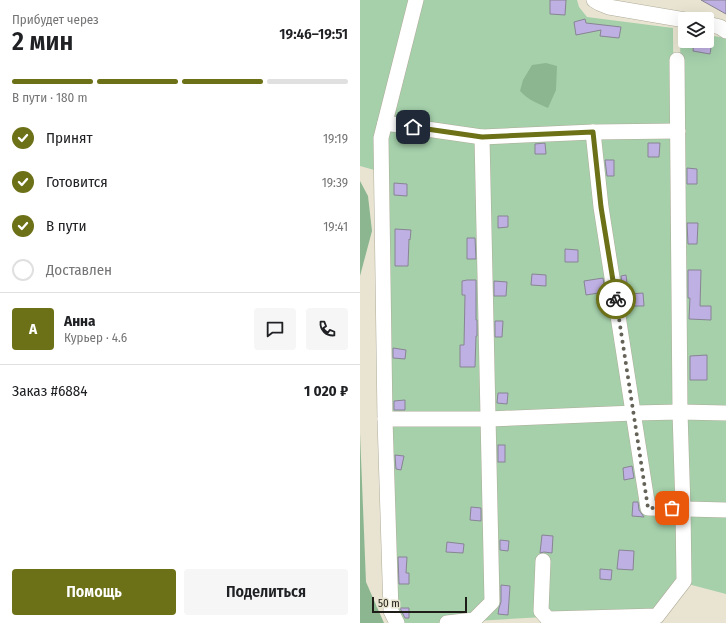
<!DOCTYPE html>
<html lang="ru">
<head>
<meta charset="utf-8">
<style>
  body { margin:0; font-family:"Fira Sans Condensed",sans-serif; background:#f6f6f6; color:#202124; height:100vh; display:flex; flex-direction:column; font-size:15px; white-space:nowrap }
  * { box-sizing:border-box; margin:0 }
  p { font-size:13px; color:#757577 }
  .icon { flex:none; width:22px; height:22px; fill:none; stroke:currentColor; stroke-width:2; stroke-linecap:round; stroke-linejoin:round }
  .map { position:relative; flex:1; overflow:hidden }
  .details { display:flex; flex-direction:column; background:#fff; width:360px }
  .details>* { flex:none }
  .fabs { position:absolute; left:318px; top:12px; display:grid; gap:8px }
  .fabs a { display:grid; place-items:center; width:36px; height:36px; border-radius:4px; background:#fff; box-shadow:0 4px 16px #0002; font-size:20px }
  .scale { position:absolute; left:12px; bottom:10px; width:95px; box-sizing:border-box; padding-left:4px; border:2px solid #1f1d17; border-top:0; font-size:11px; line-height:14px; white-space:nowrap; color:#1f1d17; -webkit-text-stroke:3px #e8e4d1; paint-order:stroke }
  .pin { position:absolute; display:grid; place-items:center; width:34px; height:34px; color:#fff; margin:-17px; border-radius:8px; box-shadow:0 2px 6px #0006 }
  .courier { position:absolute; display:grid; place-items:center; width:40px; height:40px; margin:-20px; border:3px solid #6c7016; border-radius:50%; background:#fff; color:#222; box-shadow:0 1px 5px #0007 }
  .headline em { font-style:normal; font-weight:600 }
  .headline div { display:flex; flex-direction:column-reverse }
  .headline { display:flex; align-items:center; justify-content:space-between; height:68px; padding:0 12px }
  h1 { font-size:26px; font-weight:600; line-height:30px }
  .bar { display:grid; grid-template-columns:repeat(4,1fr); gap:6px 4px; align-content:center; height:48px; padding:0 12px }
  .bar i { height:5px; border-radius:3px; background:#e0e0e0 }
  .bar .on { background:#6c7016 }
  .bar p { grid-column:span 4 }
  .line { display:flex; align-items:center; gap:10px; padding:0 12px; border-top:1px solid #e0e0e0 }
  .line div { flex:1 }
  .round { display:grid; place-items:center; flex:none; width:42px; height:42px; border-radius:4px; background:#f6f6f6 }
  ol { padding:0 12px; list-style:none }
  li { display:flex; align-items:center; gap:12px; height:44px }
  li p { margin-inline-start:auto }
  li .icon { padding:4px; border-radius:50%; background:#6c7016; color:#fff; stroke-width:4 }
  li:last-child { color:#757577 }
  li i { width:22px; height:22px; border:2px solid #e0e0e0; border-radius:50% }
  .cta { display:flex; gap:8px; margin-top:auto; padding:8px 12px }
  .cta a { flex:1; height:46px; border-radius:4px; background:#6c7016; color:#fff; font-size:16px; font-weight:600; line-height:46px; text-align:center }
  .cta a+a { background:#f6f6f6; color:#202124 }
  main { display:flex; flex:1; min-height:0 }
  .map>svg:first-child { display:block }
</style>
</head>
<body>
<main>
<section class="details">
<div class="headline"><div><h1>2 мин</h1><p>Прибудет через</p></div><em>19:46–19:51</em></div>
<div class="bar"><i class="on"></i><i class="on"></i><i class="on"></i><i></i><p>В пути · 180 m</p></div>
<ol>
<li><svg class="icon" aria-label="check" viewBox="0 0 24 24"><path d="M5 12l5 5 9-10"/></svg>Принят<p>19:19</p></li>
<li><svg class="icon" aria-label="check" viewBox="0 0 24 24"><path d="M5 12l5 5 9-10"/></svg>Готовится<p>19:39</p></li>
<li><svg class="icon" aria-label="check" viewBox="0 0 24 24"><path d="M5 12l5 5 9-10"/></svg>В пути<p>19:41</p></li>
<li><i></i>Доставлен</li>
</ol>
<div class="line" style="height:72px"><b class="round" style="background:#6c7016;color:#fff">А</b><div><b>Анна</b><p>Курьер · 4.6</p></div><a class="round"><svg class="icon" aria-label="chat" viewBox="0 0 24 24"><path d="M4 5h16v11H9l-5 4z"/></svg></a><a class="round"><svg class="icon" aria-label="phone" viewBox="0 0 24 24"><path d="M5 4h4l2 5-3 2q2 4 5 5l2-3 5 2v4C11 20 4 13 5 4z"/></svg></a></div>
<div class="line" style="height:52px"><div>Заказ #6884</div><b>1 020 ₽</b></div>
<div class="cta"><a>Помощь</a><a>Поделиться</a></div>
</section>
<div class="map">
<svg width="366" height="623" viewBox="0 0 366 623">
  <rect width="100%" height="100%" fill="#e8e4d1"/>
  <!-- green -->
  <g fill="#a5d0aa">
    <polygon points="0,0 217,0 219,7 227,17 313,28 316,410 30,417 25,173 0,166"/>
    <polygon points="320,29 325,30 325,41 347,41 347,35 366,38 366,407 324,406"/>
    <polygon points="315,416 320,582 290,611 80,623 45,623 34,620 28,424"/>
    <polygon points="324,416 366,418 366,594 328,584"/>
  </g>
  <!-- forest -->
  <g fill="#8bb690">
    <path d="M186 63 197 66 196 90 188 108C177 103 168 100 160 91L163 80 172 65Z"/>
    <polygon points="0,181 8,196 12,231 0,276"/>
    <polygon points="0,433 6,582 24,623 0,623"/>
  </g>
  <!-- building -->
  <g fill="#beb0e2" stroke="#888494">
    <polygon points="190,0 206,0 205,15 190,14"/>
    <polygon points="341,0 366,0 366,14"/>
    <polygon points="225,19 226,23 261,27 259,38 240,36 241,30 216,35 214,22"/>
    <polygon points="334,41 352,41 350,54 333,51"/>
    <polygon points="185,143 186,154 175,154 175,144"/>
    <polygon points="288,143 300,143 299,157 288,157"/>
    <polygon points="245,160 254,160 254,176 247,176"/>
    <polygon points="327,168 337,169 337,184 327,184"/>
    <polygon points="34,183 47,184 47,196 34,195"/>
    <polygon points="138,216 148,216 148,227 138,228"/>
    <polygon points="327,223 338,223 337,244 328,244"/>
    <polygon points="35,229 51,230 50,240 49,239 48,266 35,266"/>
    <polygon points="107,238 115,238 116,259 107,259"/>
    <polygon points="205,249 218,250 218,262 205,262"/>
    <polygon points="328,270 341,270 340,306 351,306 351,320 329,319 330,298 328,298"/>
    <polygon points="172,274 186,275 186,286 171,285"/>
    <polygon points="266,275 268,292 264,293 261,276"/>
    <polygon points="243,278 245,292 226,295 224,281"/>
    <polygon points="107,280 116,280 116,320 117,320 117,336 116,336 115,367 100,367 100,345 104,345 105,295 102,295 102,281"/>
    <polygon points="134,281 147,282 146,296 134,296"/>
    <polygon points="283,293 284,306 270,306 270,294"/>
    <polygon points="135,321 143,321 142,337 135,337"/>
    <polygon points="33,348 46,350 45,359 33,358"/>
    <polygon points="347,355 347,380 330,380 330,356"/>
    <polygon points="138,393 148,393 147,404 137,403"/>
    <polygon points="45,400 45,410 34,410 34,401"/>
    <rect x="138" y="445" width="7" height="17"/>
    <polygon points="35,455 44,456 41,470 36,469"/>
    <polygon points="272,466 274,478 264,480 263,468"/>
    <polygon points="273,502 278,502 279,510 284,517 272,516"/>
    <polygon points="111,507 121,508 121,521 110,520"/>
    <polygon points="182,535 193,536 192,553 184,552 180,553"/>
    <polygon points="140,540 149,541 148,551 140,550"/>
    <polygon points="87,542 104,544 103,553 86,552"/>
    <polygon points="259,550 274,551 273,570 257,569"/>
    <polygon points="38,557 47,557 46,573 49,573 49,584 39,584"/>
    <polygon points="240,569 252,570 251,580 240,579"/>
    <polygon points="141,585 150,586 148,615 138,614 139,608 141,602"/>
    <polygon points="40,608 49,608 49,618 45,618"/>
  </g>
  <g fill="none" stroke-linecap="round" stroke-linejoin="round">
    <!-- minor casing -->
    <g stroke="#afac9a" stroke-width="16">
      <g id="minor">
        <polyline points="234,0 239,3 249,7 325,20"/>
        <polyline points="347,24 360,27 366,31"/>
        <polyline points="25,123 122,137 233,132 318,131"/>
        <polyline points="233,132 241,207 288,508 366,510"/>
        <polyline points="25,419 129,419 274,413 320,412 366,413"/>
        <polyline points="183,561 181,611 188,619 297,616 324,581 323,508 320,412 317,60"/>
        <polyline points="37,623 31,611 25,419 21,138 56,0"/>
        <polyline points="87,623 114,620 132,602 122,137"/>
      </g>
    </g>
    <!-- minor -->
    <use href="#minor" stroke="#fff" stroke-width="15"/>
  </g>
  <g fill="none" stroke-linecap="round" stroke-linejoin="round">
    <!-- done -->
    <polyline stroke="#656358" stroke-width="4" stroke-dasharray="0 7.2" points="256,299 288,508 312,508"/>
    <!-- route -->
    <polyline stroke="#6c7016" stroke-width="5" points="53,127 122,137 233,132 241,207 256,299"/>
  </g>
</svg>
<div class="fabs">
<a><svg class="icon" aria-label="layers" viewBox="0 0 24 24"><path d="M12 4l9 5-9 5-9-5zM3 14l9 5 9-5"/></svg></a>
</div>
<div class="scale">50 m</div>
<div class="pin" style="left:312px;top:508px;background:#ea580c"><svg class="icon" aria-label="bag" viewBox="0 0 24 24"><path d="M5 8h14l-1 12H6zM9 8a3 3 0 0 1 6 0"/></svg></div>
<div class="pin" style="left:53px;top:127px;background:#1f2937"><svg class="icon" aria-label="home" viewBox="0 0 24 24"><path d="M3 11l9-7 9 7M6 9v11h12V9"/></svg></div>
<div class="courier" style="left:256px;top:299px"><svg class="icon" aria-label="bike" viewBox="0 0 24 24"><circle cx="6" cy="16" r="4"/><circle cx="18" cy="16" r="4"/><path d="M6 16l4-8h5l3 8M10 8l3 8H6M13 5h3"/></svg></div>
</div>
</main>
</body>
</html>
